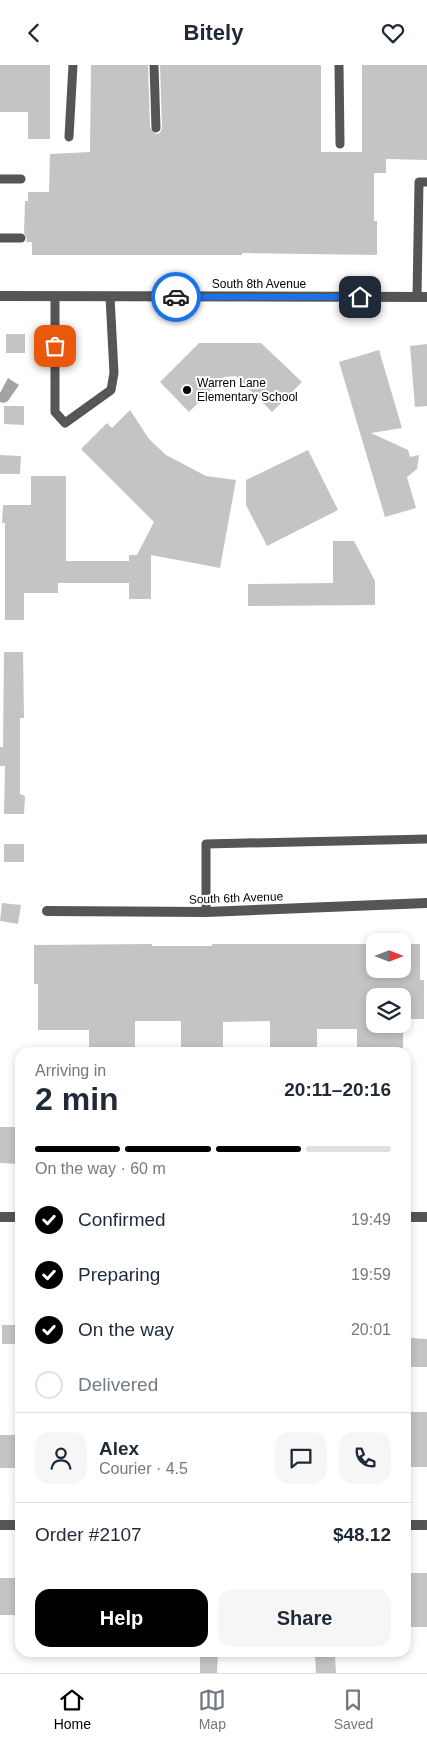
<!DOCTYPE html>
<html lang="en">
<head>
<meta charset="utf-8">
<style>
  body { margin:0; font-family:Helvetica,sans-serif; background:#f6f6f7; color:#1f2937; height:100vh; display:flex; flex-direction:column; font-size:19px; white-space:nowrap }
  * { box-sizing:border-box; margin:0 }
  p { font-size:16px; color:#747a83 }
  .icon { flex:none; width:28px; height:28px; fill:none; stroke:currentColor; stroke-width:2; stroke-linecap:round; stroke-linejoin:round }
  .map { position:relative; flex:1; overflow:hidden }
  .details { position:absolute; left:15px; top:982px; width:396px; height:610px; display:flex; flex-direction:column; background:#fff; border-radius:15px; box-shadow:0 2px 8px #0003 }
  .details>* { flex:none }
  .needle { width:32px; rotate:90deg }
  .tools { position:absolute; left:366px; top:868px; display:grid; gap:10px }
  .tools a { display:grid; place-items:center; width:45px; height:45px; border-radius:10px; background:#fff; box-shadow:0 2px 8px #0003; font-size:25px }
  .pin { position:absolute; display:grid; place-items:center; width:42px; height:42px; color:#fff; margin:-21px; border-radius:10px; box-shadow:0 2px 8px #0006 }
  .courier { position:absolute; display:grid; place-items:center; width:50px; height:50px; margin:-25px; border:4px solid #1a73e8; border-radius:50%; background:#fff; color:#222; box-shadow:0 1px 6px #0007 }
  .summary em { font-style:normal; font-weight:800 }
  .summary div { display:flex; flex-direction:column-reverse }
  .summary { display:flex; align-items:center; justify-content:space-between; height:85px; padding:0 20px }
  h1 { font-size:32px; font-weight:800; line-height:38px }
  .bar { display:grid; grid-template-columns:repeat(4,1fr); gap:8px 5px; align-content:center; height:60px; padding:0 20px }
  .bar i { height:6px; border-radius:4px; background:#e0e1e3 }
  .bar .current { background:#000 }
  .bar p { grid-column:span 4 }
  .line { display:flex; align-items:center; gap:12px; padding:0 20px; border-top:1px solid #e0e1e3 }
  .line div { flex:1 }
  .round { display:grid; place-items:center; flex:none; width:52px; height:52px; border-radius:15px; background:#f6f6f7 }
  ol { padding:0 20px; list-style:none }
  li { display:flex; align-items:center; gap:15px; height:55px }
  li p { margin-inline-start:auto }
  li .icon { padding:5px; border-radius:50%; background:#000; color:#fff; stroke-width:4 }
  li:last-child { color:#747a83 }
  li i { width:28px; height:28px; border:2px solid #e0e1e3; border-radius:50% }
  .action { display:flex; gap:10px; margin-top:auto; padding:10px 20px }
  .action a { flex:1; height:58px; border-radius:15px; background:#000; color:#fff; font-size:20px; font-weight:800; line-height:58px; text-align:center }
  .action a+a { background:#f6f6f7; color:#1f2937 }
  header { display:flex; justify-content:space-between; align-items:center; height:65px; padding:0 20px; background:#fff; font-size:22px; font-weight:800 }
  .tab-bar { display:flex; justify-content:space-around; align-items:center; height:70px; border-top:1px solid #e0e1e3; background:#fff; font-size:14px; color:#747a83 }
  .tab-bar a { display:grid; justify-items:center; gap:2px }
  .tab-bar .current { color:#000 }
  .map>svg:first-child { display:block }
</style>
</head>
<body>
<header><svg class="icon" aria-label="back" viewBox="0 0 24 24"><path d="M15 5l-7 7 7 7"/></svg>Bitely<svg class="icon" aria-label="heart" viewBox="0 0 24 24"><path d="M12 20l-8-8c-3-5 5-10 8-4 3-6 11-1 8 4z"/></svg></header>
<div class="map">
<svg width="427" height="1608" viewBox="0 0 427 1608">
  <rect width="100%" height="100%" fill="#fff"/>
  <!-- water -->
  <polygon fill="#a3a3a3" points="8,313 19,320 8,336 4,338 0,337 0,328"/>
  <!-- building -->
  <g fill="#c4c4c4" fill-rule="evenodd">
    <polygon points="0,0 50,0 50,74 28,74 28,47 0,47"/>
    <polygon points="91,0 148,0 150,63 156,69 160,68 162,63 160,0 321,0 321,87 362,87 362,0 427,0 427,95 386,94 386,108 374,108 374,156 377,156 377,190 242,188 242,190 32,190 32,177 26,177 27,173 24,168 25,136 28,136 28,127 49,127 50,89 90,87"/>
    <rect x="6" y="269" width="19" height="19"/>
    <polygon points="199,278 261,278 302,317 272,347 236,311 224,312 189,347 160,317"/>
    <polygon points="427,279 427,341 415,342 410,281"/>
    <polygon points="379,285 402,363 371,368 408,385 410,392 419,390 417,404 407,412 416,443 385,452 339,297"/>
    <polygon points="4,341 24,341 24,360 4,359"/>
    <polygon points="130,345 149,374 166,390 206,411 236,415 220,503 151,490 151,534 129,534 129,518 58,518 58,528 24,528 24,555 5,555 5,458 2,458 3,440 31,440 31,411 66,411 66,496 129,496 129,490 137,490 154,457 81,384 107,358 112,363"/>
    <polygon points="308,385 338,445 267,481 246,440 246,415"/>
    <polygon points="0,390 21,391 20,409 0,409"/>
    <polygon points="333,476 354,476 375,516 375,540 248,541 248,519 333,518"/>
    <polygon points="4,587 23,587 24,653 20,653 20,729 25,731 24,749 4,749 5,701 0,701 0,682 3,682"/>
    <rect x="4" y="779" width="20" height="18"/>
    <polygon points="2,838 21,840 18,859 0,856"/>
    <path d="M152 879V881H212V879H375V904H402V879H420V915H424V954H403V988H357V964H317V988H270V956L223 957V988H181V956H135V988H89V965H38V919H34V880ZM375 931H402V959H375Z"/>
    <polygon points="0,1062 20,1062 20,1099 0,1098"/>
    <rect x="2" y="1260" width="18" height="19"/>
    <polygon points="410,1273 427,1274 427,1302 410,1302"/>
    <rect x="406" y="1347" width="21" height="55"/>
    <rect x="0" y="1370" width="20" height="33"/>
    <polygon points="409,1508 427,1508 427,1562 406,1562 406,1516 409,1516"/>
    <rect x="0" y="1513" width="20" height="37"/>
    <polygon points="200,1588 218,1588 217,1608 200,1608"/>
    <polygon points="315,1592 335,1592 336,1608 316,1608"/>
  </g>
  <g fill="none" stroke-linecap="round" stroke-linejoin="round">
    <!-- lane -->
    <g stroke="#555" stroke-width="9">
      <polyline points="154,0 156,63"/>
      <polyline points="339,0 340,79"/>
      <polyline points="69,72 73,0"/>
      <polyline points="0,114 21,114"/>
      <polyline points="0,173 21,173"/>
      <polyline points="55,231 55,347 65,358 111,325 114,308 110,232"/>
      <polyline points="417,232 419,117 427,117"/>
      <polyline points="206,847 206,779 427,774"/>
    </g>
    <!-- street -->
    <g stroke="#555" stroke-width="10">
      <polyline points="0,231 427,232"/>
      <polyline points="47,846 206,847 427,838"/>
      <polyline points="0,1152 20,1152"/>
      <polyline points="406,1152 427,1152"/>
      <polyline points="0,1460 20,1460"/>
      <polyline points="406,1460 427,1460"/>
    </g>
  </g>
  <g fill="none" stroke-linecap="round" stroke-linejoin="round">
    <!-- done -->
    <polyline stroke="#595959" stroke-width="5" stroke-dasharray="0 9" points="55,281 55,348 65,358 111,325 114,308 110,232 176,232"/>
    <!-- route -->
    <polyline stroke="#1a73e8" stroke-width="6" points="176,232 360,232"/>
  </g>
  <!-- markers -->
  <circle fill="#000" stroke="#fff" stroke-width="2" cx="187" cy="325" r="5"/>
  <g text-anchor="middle" stroke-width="4" stroke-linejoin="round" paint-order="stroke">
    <!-- street labels -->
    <g font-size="12" fill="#000" stroke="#fff">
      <text x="259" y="223">South 8th Avenue</text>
      <text transform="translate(236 833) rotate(-2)" y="4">South 6th Avenue</text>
    </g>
    <!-- poi labels -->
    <g font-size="12" fill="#000" stroke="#fff" text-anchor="start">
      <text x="197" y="322">Warren Lane<tspan x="197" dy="14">Elementary School</tspan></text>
    </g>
  </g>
</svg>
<div class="tools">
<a><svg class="needle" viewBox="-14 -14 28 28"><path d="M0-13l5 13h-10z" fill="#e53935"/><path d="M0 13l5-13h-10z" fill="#747a83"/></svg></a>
<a><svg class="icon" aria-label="layers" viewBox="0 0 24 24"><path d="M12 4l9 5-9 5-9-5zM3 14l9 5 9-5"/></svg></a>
</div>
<div class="pin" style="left:55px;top:281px;background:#ea580c"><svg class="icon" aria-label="bag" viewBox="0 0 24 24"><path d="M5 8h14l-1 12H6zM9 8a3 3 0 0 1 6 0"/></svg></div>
<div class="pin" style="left:360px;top:232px;background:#1f2937"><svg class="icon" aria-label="home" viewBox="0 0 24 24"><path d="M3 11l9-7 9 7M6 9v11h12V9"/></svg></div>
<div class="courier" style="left:176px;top:232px"><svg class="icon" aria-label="car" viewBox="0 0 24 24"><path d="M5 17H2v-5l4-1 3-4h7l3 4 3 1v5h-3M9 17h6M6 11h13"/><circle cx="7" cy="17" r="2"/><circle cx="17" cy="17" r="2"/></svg></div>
<section class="details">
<div class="summary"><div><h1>2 min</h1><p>Arriving in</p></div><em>20:11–20:16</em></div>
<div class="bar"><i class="current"></i><i class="current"></i><i class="current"></i><i></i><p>On the way · 60 m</p></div>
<ol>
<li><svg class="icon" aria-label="check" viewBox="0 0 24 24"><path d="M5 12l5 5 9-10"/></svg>Confirmed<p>19:49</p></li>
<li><svg class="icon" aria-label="check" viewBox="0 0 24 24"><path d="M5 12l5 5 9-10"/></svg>Preparing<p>19:59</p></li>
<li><svg class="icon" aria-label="check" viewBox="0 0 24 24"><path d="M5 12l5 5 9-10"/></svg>On the way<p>20:01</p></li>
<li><i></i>Delivered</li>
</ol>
<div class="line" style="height:90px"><a class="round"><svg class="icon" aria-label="person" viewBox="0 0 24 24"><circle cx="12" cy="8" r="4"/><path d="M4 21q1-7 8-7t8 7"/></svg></a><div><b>Alex</b><p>Courier · 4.5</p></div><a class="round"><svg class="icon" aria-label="chat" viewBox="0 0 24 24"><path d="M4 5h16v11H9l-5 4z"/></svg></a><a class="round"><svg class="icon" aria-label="phone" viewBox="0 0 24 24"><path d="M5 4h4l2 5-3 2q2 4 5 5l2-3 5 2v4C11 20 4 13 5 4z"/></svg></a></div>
<div class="line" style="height:65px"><div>Order #2107</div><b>$48.12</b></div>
<div class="action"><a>Help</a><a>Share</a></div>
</section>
</div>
<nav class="tab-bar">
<a class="current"><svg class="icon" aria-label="home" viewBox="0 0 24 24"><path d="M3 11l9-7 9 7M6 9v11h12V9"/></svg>Home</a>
<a><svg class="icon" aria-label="map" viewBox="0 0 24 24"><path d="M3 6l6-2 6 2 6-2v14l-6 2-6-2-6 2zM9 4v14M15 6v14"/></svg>Map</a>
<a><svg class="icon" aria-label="saved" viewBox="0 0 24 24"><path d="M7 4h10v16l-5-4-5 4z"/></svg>Saved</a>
</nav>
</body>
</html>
